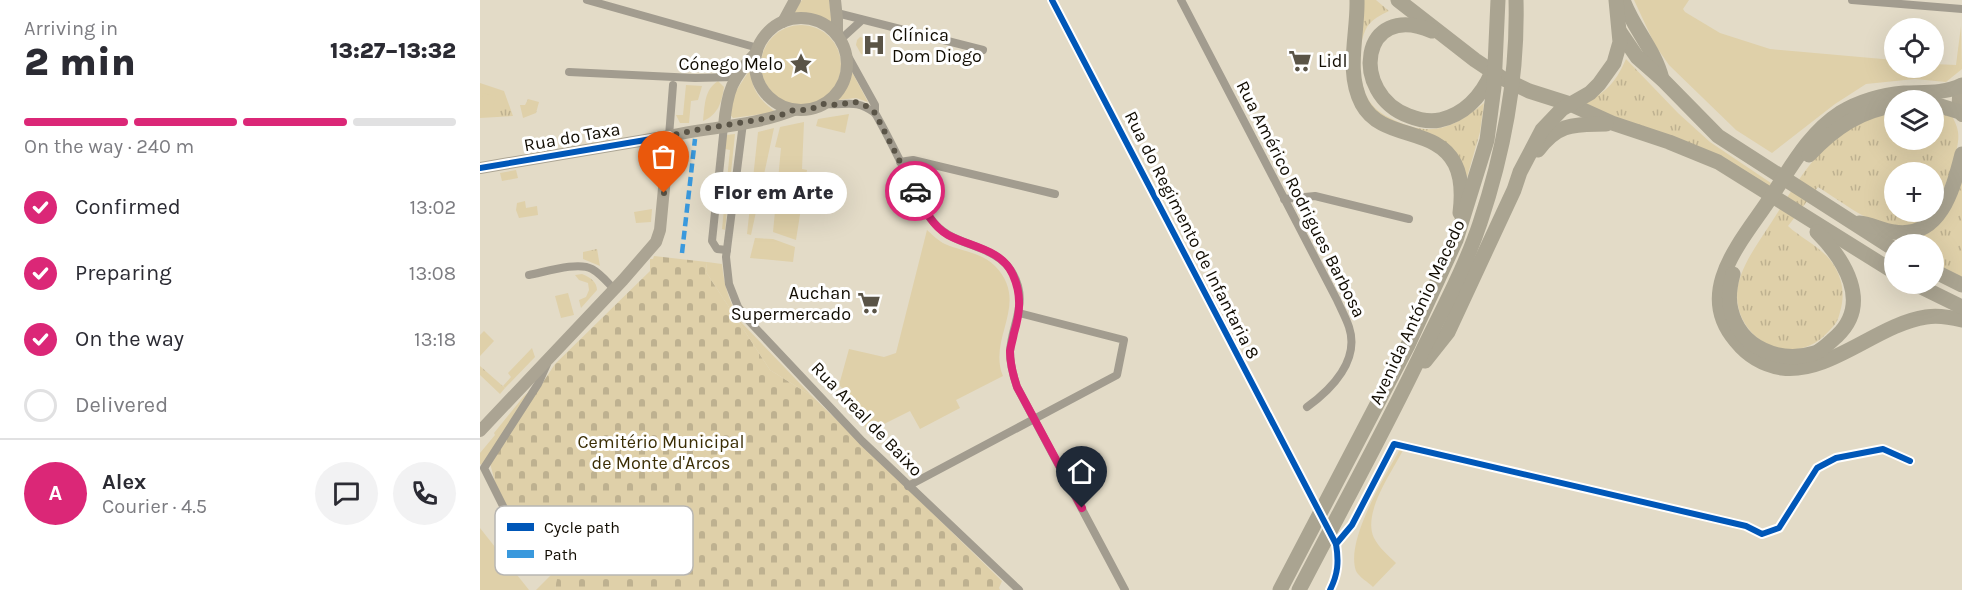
<!DOCTYPE html>
<html lang="en">
<head>
<meta charset="utf-8">
<style>
  body { margin:0; font-family:Karla,sans-serif; background:#f2f2f3; color:#2b2b33; height:100vh; display:flex; flex-direction:column; font-size:22px; white-space:nowrap }
  * { box-sizing:border-box; margin:0 }
  p { font-size:20px; color:#7c7c81 }
  .icon { flex:none; width:33px; height:33px; fill:none; stroke:currentColor; stroke-width:2; stroke-linecap:round; stroke-linejoin:round }
  .map { position:relative; flex:1; overflow:hidden }
  .side { display:flex; flex-direction:column; background:#fff; width:480px }
  .side>* { flex:none }
  .fabs { position:absolute; left:1404px; top:18px; display:grid; gap:12px }
  .fabs a { display:grid; place-items:center; width:60px; height:60px; border-radius:50%; background:#fff; box-shadow:0 6px 24px #0002; font-size:30px }
  .pin { position:absolute; display:grid; place-items:center; width:51px; height:51px; color:#fff; margin:-62px -26px; border-radius:50% 50% 50% 0; rotate:-45deg; box-shadow:0 0 6px #0007 }
  .pin .icon { rotate:45deg }
  .courier { position:absolute; display:grid; place-items:center; width:60px; height:60px; margin:-30px; border:4px solid #db2777; border-radius:50%; background:#fff; color:#222; box-shadow:0 2px 8px #0007 }
  .bubble { position:absolute; height:42px; border-radius:21px; background:#fff; box-shadow:0 6px 24px #0002; font-size:20px; font-weight:800; line-height:42px; text-align:center }
  .summary em { font-style:normal; font-weight:800 }
  .summary div { display:flex; flex-direction:column-reverse }
  .summary { display:flex; align-items:center; justify-content:space-between; height:102px; padding:0 24px }
  h1 { font-size:39px; font-weight:800; line-height:45px }
  .bar { display:grid; grid-template-columns:repeat(4,1fr); gap:9px 6px; align-content:center; height:72px; padding:0 24px }
  .bar i { height:8px; border-radius:4px; background:#e1e1e2 }
  .bar .active { background:#db2777 }
  .bar p { grid-column:span 4 }
  .line { display:flex; align-items:center; gap:15px; padding:0 24px; border-top:2px solid #e1e1e2 }
  .line div { flex:1 }
  .round { display:grid; place-items:center; flex:none; width:63px; height:63px; border-radius:32px; background:#f2f2f3 }
  ol { padding:0 24px; list-style:none }
  li { display:flex; align-items:center; gap:18px; height:66px }
  li p { margin-inline-start:auto }
  li .icon { padding:6px; border-radius:50%; background:#db2777; color:#fff; stroke-width:4 }
  li:last-child { color:#7c7c81 }
  li i { width:33px; height:33px; border:3px solid #e1e1e2; border-radius:50% }
  main { display:flex; flex:1; min-height:0 }
  .map>svg:first-child { display:block }
</style>
</head>
<body>
<main>
<section class="side">
<div class="summary"><div><h1>2 min</h1><p>Arriving in</p></div><em>13:27–13:32</em></div>
<div class="bar"><i class="active"></i><i class="active"></i><i class="active"></i><i></i><p>On the way · 240 m</p></div>
<ol>
<li><svg class="icon" aria-label="check" viewBox="0 0 24 24"><path d="M5 12l5 5 9-10"/></svg>Confirmed<p>13:02</p></li>
<li><svg class="icon" aria-label="check" viewBox="0 0 24 24"><path d="M5 12l5 5 9-10"/></svg>Preparing<p>13:08</p></li>
<li><svg class="icon" aria-label="check" viewBox="0 0 24 24"><path d="M5 12l5 5 9-10"/></svg>On the way<p>13:18</p></li>
<li><i></i>Delivered</li>
</ol>
<div class="line" style="height:108px"><b class="round" style="background:#db2777;color:#fff">A</b><div><b>Alex</b><p>Courier · 4.5</p></div><a class="round"><svg class="icon" aria-label="chat" viewBox="0 0 24 24"><path d="M4 5h16v11H9l-5 4z"/></svg></a><a class="round"><svg class="icon" aria-label="phone" viewBox="0 0 24 24"><path d="M5 4h4l2 5-3 2q2 4 5 5l2-3 5 2v4C11 20 4 13 5 4z"/></svg></a></div>
</section>
<div class="map">
<svg width="1482" height="590" viewBox="0 0 1482 590">
  <defs>
    <pattern id="grass-tufts" width="24" height="20" patternUnits="userSpaceOnUse" patternTransform="scale(1.5)"><rect width="24" height="20" fill="#dfd0a9"/><path d="M3 7l-1-3M5 7V3M7 7l1-3M15 17l-1-3M17 17v-4M19 17l1-3" fill="none" stroke="#beb190"/></pattern>
    <pattern id="cemetery-stones" width="16" height="16" patternUnits="userSpaceOnUse" patternTransform="scale(1.5)"><rect width="16" height="16" fill="#dfd0a9"/><path d="M2 7V4a2 2 0 0 1 4 0v3zM10 15v-3a2 2 0 0 1 4 0v3z" fill="#beb190"/></pattern>
  </defs>
  <rect width="100%" height="100%" fill="#e3dbc7"/>
  <!-- grass -->
  <g fill="url(#grass-tufts)">
    <path d="M881 0H896L909 11C901 15 892 19 887 27 877 44 878 82 888 99 893 108 903 115 912 119 950 138 973 129 1004 103L1000 132 986 181 982 168 901 116 886 101 879 79Z"/>
    <path d="M1146 59 1198 113 1230 142 1291 183 1288 188 1101 106C1126 91 1134 86 1146 59Z"/>
    <polygon points="0,83 24,91 33,116 0,118"/>
    <polygon points="48,99 59,102 56,113 43,118 40,105 45,105"/>
    <path d="M1454 108 1471 114C1474 120 1477 125 1478 132 1481 150 1463 193 1454 210V172H1414V212H1452C1444 219 1434 228 1423 228 1395 229 1361 201 1338 187L1308 226C1322 239 1343 248 1353 264 1363 279 1365 296 1360 312 1358 321 1355 325 1349 331 1308 377 1240 330 1261 275 1268 256 1280 240 1291 223 1312 190 1334 151 1368 128 1379 120 1401 115 1414 110V140H1454Z"/>
    <path d="M172 147C181 154 177 165 176 175L169 176 164 148Z"/>
    <path d="M1482 171V277L1454 263V244H1420L1417 243C1465 236 1466 210 1482 171Z"/>
    <polygon points="117,249 120,266 103,259 103,252"/>
    <path d="M102 274C110 277 117 282 117 290L101 308 99 300 106 297 109 290 108 283 99 280 95 275Z"/>
    <polygon points="0,366 25,388 20,394 0,375"/>
  </g>
  <!-- cemetery -->
  <polygon fill="url(#cemetery-stones)" points="174,256 227,262 226,272 290,370 332,396 522,581 519,588 520,590 75,590 78,567 28,508 16,486 10,463 75,364 170,271 170,259 173,259"/>
  <!-- green -->
  <g fill="#dfd0a9">
    <path d="M322 0H349L352 24C340 14 328 12 313 13Z"/>
    <polygon points="1154,0 1209,0 1203,9 1205,12 1240,33 1290,49 1414,60 1414,68 1454,68 1454,64 1476,65 1481,26 1482,69 1466,82 1435,79 1386,84 1355,104 1292,153 1256,130 1189,65 1175,45"/>
    <circle cx="321" cy="65" r="40"/>
    <polygon points="380,37 391,40 387,56 381,54 376,45 377,40"/>
    <path d="M271 68C270 88 280 101 296 112L253 118 249 113 254 94Z"/>
    <polygon points="372,72 388,102 376,98 358,100 369,82"/>
    <path d="M238 81 244 87C242 102 238 115 223 121 225 105 224 90 238 81Z"/>
    <polygon points="206,85 222,86 218,100 211,101 209,123 200,123 196,115 203,115"/>
    <polygon points="3,93 16,96 13,108 0,104"/>
    <polygon points="369,114 365,133 336,126 338,119"/>
    <polygon points="324,122 322,169 327,170 316,240 293,232 301,148 295,147 300,127"/>
    <polygon points="294,128 271,235 267,234 278,132"/>
    <polygon points="255,134 245,230 242,229 250,150 245,149 246,135"/>
    <polygon points="36,170 38,178 22,181 20,173"/>
    <polygon points="45,201 46,208 57,206 58,215 39,218 36,210 37,203"/>
    <polygon points="172,209 171,222 156,223 154,212"/>
    <path d="M447 230C452 234 458 241 465 244 481 251 503 253 515 266 551 303 507 338 523 376L476 400 480 408 440 429 430 411 390 431 365 407 373 399 359 385 369 349 404 357 416 353Z"/>
    <polygon points="275,238 293,239 315,247 313,262 270,258"/>
    <path d="M227 262 242 264C244 286 250 304 261 322L332 396 290 370 226 272Z"/>
    <polygon points="88,293 94,315 81,318 75,296"/>
    <polygon points="4,331 14,341 0,356 0,335"/>
    <polygon points="52,348 55,357 25,388 23,386 31,377 28,373"/>
    <polygon points="55,387 2,465 0,464 0,453 15,435 14,433 44,396"/>
    <path d="M920 449 923 450C912 472 882 513 894 538 899 548 908 555 916 563L893 587C888 582 879 577 876 571 865 540 905 477 920 449Z"/>
    <polygon points="0,528 49,590 0,590"/>
    <polygon points="79,567 75,590 56,590"/>
  </g>
  <g fill="none" stroke-linecap="round" stroke-linejoin="round">
    <!-- street -->
    <g stroke="#a29c8f" stroke-width="8">
      <polyline points="107,0 278,48"/>
      <path d="M572 0 856 544C859 562 858 574 850 590"/>
      <path d="M701 0 857 300C861 309 866 318 869 327 880 360 852 389 827 407"/>
      <polyline points="1372,0 1482,9"/>
      <polyline points="357,13 503,50"/>
      <polyline points="360,40 382,20"/>
      <polyline points="364,49 395,105 395,113"/>
      <polyline points="89,72 215,78 255,77"/>
      <path d="M344 104C367 106 374 98 395 113 409 137 420 162 433 186 440 200 445 214 456 225 478 248 515 244 532 272 550 302 531 324 530 352 530 364 533 375 537 387L645 590"/>
      <polyline points="263,123 246,257 249,284 258,307 268,320 382,441 539,590"/>
      <polyline points="244,126 232,241 237,249 247,250"/>
      <polyline points="189,136 193,85"/>
      <polyline points="420,162 433,160 575,194"/>
      <polyline points="804,199 835,196 929,219"/>
      <path d="M49 275C65 272 98 261 112 269 121 274 127 282 134 289"/>
      <polyline points="67,364 58,384 4,468 25,510 74,565"/>
      <polyline points="428,486 637,375 644,340 539,313"/>
      <polyline points="856,544 872,525 914,444 1266,526 1282,534 1299,528 1337,468 1356,458 1403,449 1430,461"/>
    </g>
    <!-- secondary -->
    <g stroke="#aba493" stroke-width="12">
      <polyline points="355,0 357,19 357,35"/>
      <circle cx="321" cy="64" r="46"/>
      <polyline points="303,22 315,0"/>
      <path d="M244 126C247 91 252 78 276 53"/>
      <polyline points="0,168 189,136"/>
      <path d="M0 431 143 280 176 242 180 230 189 136C230 127 275 126 314 110"/>
    </g>
    <!-- primary -->
    <path stroke="#aca591" stroke-width="14" d="M1482 85C1478 96 1477 105 1482 115"/>
    <!-- highway -->
    <g stroke="#aaa491" stroke-width="15">
      <path d="M877 0C878 34 865 72 882 104 902 141 956 126 975 164 982 178 982 197 980 213"/>
      <polyline points="918,0 995,60 1022,78 1049,91 1090,104 1132,123 1189,142 1238,162 1414,272"/>
      <path d="M1143 0C1153 28 1175 50 1182 79"/>
      <path d="M952 31C880 0 869 94 929 116 939 120 949 122 960 120 986 114 1002 95 1012 72"/>
      <polyline points="1140,32 1157,57 1182,79 1238,136 1414,249"/>
      <path d="M1482 85C1464 94 1444 92 1424 93 1401 95 1380 101 1360 113 1329 133 1311 167 1291 197 1263 240 1213 291 1256 341 1268 356 1284 365 1302 368 1350 374 1398 324 1446 317 1458 315 1470 317 1482 320"/>
      <polyline points="1454,104 1480,112"/>
      <path d="M1058 150C1079 122 1095 125 1126 124"/>
      <path d="M1329 155C1352 130 1380 110 1414 106"/>
      <path d="M1379 223C1392 224 1402 231 1414 232 1461 239 1473 189 1482 154"/>
      <polyline points="1454,271 1482,285"/>
      <path d="M1253 274C1250 285 1248 299 1251 310 1260 348 1300 364 1335 353 1343 350 1350 342 1357 336 1392 303 1364 259 1337 232"/>
      <polyline points="1435,284 1482,307"/>
      <polyline points="945,361 968,332 1034,190 1040,172 1062,130 1082,109 1110,93 1119,84 1134,63 1140,42 1136,0"/>
      <polyline points="800,590 928,345 976,240 1007,140 1014,87 1018,0"/>
      <path d="M819 590C860 511 904 432 942 352 962 310 985 268 1000 223 1024 151 1038 76 1036 0"/>
    </g>
    <!-- quiet -->
    <polyline stroke="#3a99dd" stroke-width="4.5" stroke-dasharray="9 4.5" stroke-linecap="butt" points="202,253 215,139"/>
    <!-- cycleway casing -->
    <g stroke="#fff" stroke-width="10">
      <g id="cycleway">
        <path d="M572 0 856 544C859 562 858 574 850 590"/>
        <polyline points="0,168 189,136"/>
        <polyline points="856,544 872,525 914,444 1266,526 1282,534 1299,528 1337,468 1356,458 1403,449 1430,461"/>
      </g>
    </g>
    <!-- cycleway -->
    <use href="#cycleway" stroke="#0057b8" stroke-width="6"/>
  </g>
  <g fill="none" stroke-linecap="round" stroke-linejoin="round">
    <!-- done -->
    <polyline stroke="#5a5447" stroke-width="6" stroke-dasharray="0 10.8" points="184,193 189,136 216,130 296,117 314,110 328,110 344,104 356,105 375,102 386,106 395,113 435,191"/>
    <!-- route -->
    <path stroke="#db2777" stroke-width="8" d="M435 191C443 207 452 226 468 235 490 247 522 249 533 275 542 295 540 313 534 333 533 339 531 345 530 351 530 364 533 375 537 387L602 508"/>
  </g>
  <!-- icons -->
  <defs>
    <g id="hospital-bare" transform="scale(1.8)"><path d="M-5-5h3v3.5h4V-5h3V5h-3V1.5h-4V5h-3Z" fill="#5a5447" stroke="#fff" stroke-width="2.5" paint-order="stroke"/></g>
    <g id="supermarket-bare" transform="scale(1.8)"><path d="M-6-5.5h2.5l.6 2H6L4.5 2H-2.5L-4.4-4H-6ZM-1.5 3.2a1.3 1.3 0 1 0 .1 0ZM3 3.2a1.3 1.3 0 1 0 .1 0Z" fill="#5a5447" stroke="#fff" stroke-width="2.5" paint-order="stroke"/></g>
    <g id="sight-bare" transform="scale(1.8)"><path d="M0-6L1.8-2.2L6-1.7L2.9 1.2L3.7 5.4L0 3.3L-3.7 5.4L-2.9 1.2L-6-1.7L-1.8-2.2Z" fill="#5a5447" stroke="#fff" stroke-width="2.5" paint-order="stroke"/></g>
  </defs>
  <g fill-rule="evenodd">
    <use href="#hospital-bare" x="394" y="45"/>
    <use href="#supermarket-bare" x="820" y="61"/>
    <use href="#sight-bare" x="321" y="64"/>
    <use href="#supermarket-bare" x="389" y="303"/>
  </g>
  <g text-anchor="middle" stroke-width="6" stroke-linejoin="round" paint-order="stroke">
    <!-- poi labels -->
    <g font-size="18" fill="#110c02" stroke="#fff" text-anchor="start">
      <text x="412" y="41">Clínica<tspan x="412" dy="21">Dom Diogo</tspan></text>
      <text x="838" y="67">Lidl</text>
      <text x="303" y="70" text-anchor="end">Cónego Melo</text>
      <text x="371" y="299" text-anchor="end">Auchan<tspan x="371" dy="21">Supermercado</tspan></text>
    </g>
    <!-- street labels -->
    <g font-size="18" fill="#110c02" stroke="#fff">
      <text transform="translate(92 137) rotate(-10)" y="6">Rua do Taxa</text>
      <text transform="translate(821 199) rotate(63)" y="6">Rua Américo Rodrigues Barbosa</text>
      <text transform="translate(712 235) rotate(63)" y="6">Rua do Regimento de Infantaria 8</text>
      <text transform="translate(937 312) rotate(-65)" y="6">Avenida António Macedo</text>
      <text transform="translate(387 419) rotate(46)" y="6">Rua Areal de Baixo</text>
    </g>
    <!-- park labels -->
    <g font-size="18" fill="#3b2e05" stroke="#fff">
      <text x="181" y="448">Cemitério Municipal<tspan x="181" dy="21">de Monte d'Arcos</tspan></text>
    </g>
  </g>
  <!-- legend -->
  <rect x="15" y="506" width="198" height="69" rx="9" fill="#fff" stroke="#b8b6b3" stroke-width="1.5"/>
  <rect x="27" y="523" width="27" height="8" fill="#0057b8"/>
  <rect x="27" y="550" width="27" height="8" fill="#3a99dd"/>
  <g font-size="16" fill="#110c02">
    <text x="64" y="533">Cycle path</text>
    <text x="64" y="560">Path</text>
  </g>
</svg>
<div class="fabs">
<a><svg class="icon" aria-label="locate" viewBox="0 0 24 24"><circle cx="12" cy="12" r="6"/><path d="M12 2v4M12 18v4M2 12h4M18 12h4"/></svg></a>
<a><svg class="icon" aria-label="layers" viewBox="0 0 24 24"><path d="M12 4l9 5-9 5-9-5zM3 14l9 5 9-5"/></svg></a>
<a>+</a>
<a>−</a>
</div>
<div class="pin" style="left:184px;top:193px;background:#ea580c"><svg class="icon" aria-label="bag" viewBox="0 0 24 24"><path d="M5 8h14l-1 12H6zM9 8a3 3 0 0 1 6 0"/></svg></div>
<div class="pin" style="left:602px;top:508px;background:#1f2937"><svg class="icon" aria-label="home" viewBox="0 0 24 24"><path d="M3 11l9-7 9 7M6 9v11h12V9"/></svg></div>
<div class="courier" style="left:435px;top:191px"><svg class="icon" aria-label="car" viewBox="0 0 24 24"><path d="M5 17H2v-5l4-1 3-4h7l3 4 3 1v5h-3M9 17h6M6 11h13"/><circle cx="7" cy="17" r="2"/><circle cx="17" cy="17" r="2"/></svg></div>
<div class="bubble" style="left:220px;top:172px;width:147px">Flor em Arte</div>
</div>
</main>
</body>
</html>
